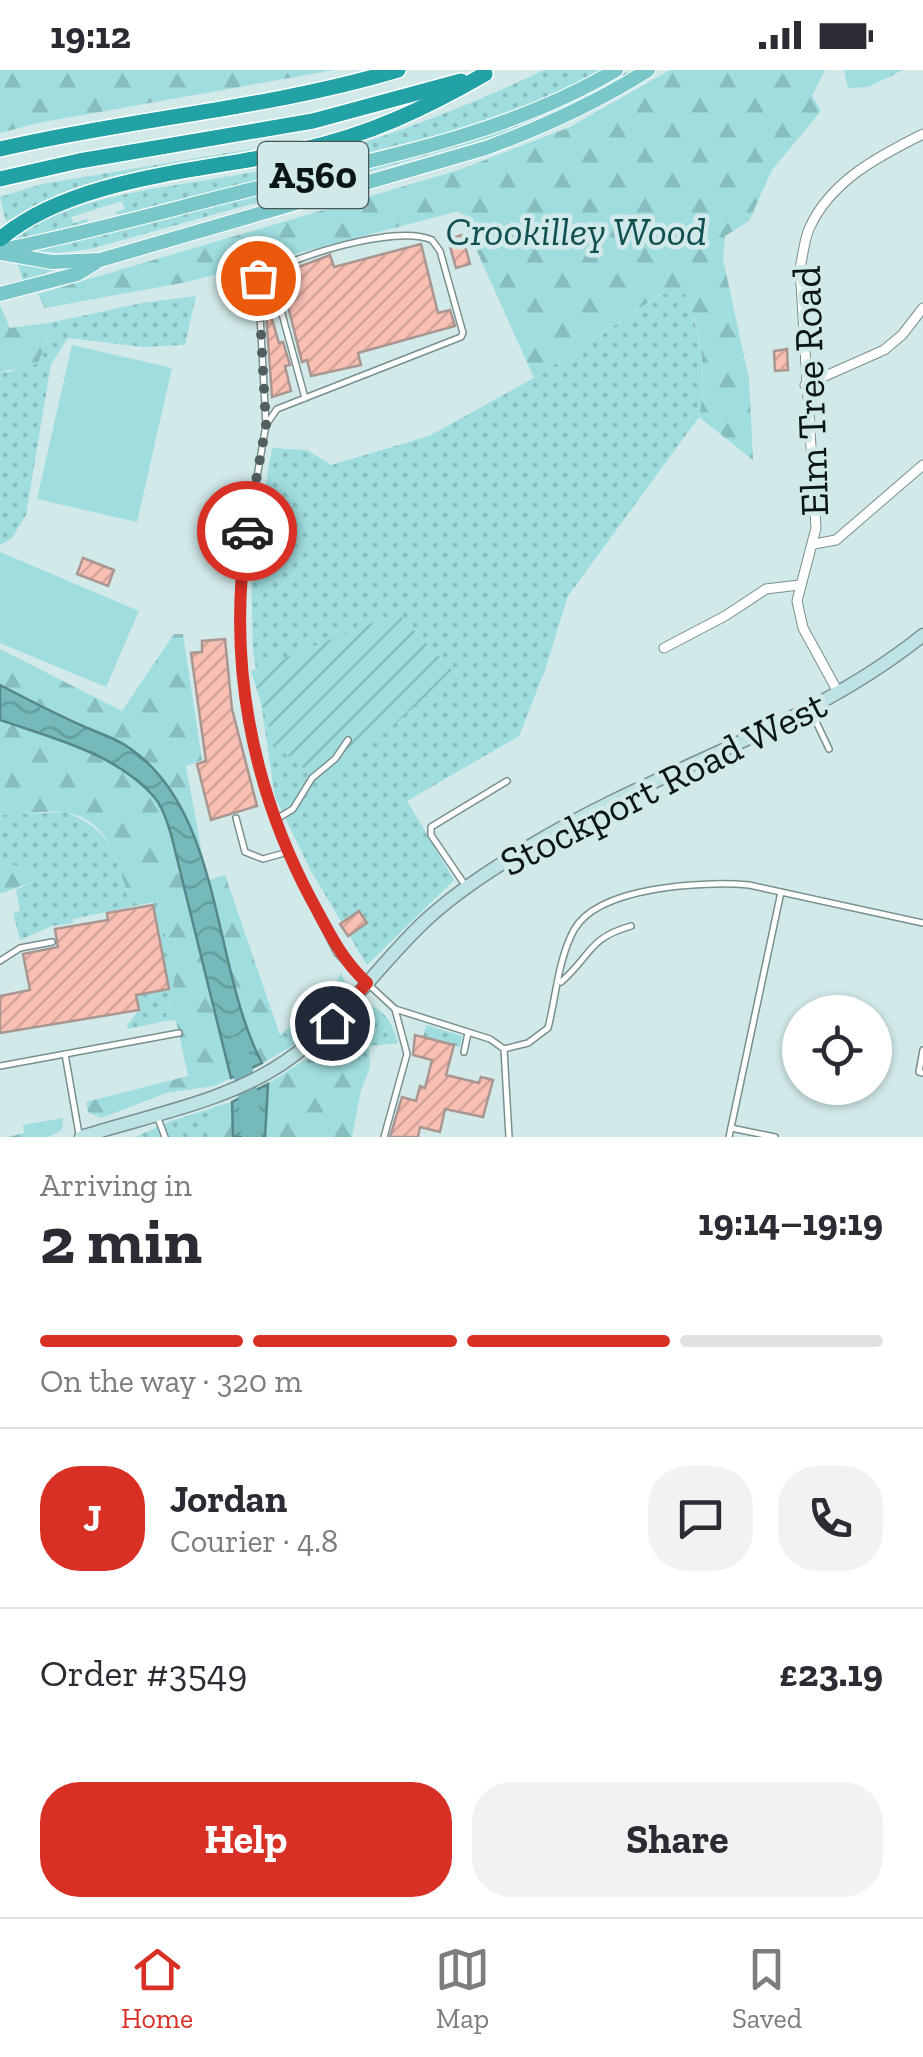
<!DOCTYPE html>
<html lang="en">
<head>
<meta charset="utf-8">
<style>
  body { margin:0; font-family:"Zilla Slab",serif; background:#f2f2f3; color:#2b2b33; height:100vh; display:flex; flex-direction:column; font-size:38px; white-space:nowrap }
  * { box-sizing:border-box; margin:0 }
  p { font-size:32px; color:#7c7c81 }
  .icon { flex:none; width:55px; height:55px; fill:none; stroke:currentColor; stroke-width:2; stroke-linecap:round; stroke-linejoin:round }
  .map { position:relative; height:1067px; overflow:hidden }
  .panel { display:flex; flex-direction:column; background:#fff; flex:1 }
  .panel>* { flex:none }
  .controls { position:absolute; left:782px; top:925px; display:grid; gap:20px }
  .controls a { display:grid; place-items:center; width:110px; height:110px; border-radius:50%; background:#fff; box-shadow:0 2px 8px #0004; font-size:50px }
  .pin { position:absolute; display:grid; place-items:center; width:85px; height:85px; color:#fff; margin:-42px; border:5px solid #fff; border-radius:50%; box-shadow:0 2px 10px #0007 }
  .courier { position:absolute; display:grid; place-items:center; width:100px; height:100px; margin:-50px; border:8px solid #d93025; border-radius:50%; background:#fff; color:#222; box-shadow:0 2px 12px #0007 }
  .head em { font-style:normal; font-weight:700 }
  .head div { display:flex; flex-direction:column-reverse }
  .head { display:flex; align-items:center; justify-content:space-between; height:170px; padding:0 40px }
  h1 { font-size:65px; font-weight:700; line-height:75px }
  .bar { display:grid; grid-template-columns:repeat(4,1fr); gap:15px 10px; align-content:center; height:120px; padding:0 40px }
  .bar i { height:12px; border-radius:8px; background:#e1e1e2 }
  .bar .active { background:#d93025 }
  .bar p { grid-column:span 4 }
  .line { display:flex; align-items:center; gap:25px; padding:0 40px; border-top:2px solid #e1e1e2 }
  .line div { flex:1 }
  .round { display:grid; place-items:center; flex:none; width:105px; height:105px; border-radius:40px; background:#f2f2f3 }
  .primary-button { display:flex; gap:20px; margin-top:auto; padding:20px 40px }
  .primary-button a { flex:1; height:115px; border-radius:40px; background:#d93025; color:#fff; font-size:40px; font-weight:700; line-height:115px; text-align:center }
  .primary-button a+a { background:#f2f2f3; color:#2b2b33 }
  .status { display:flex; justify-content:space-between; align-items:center; height:70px; padding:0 50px; background:#fff; direction:ltr }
  .status svg { height:28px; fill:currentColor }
  .tabs { display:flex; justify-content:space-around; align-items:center; height:140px; border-top:2px solid #e1e1e2; background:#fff; font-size:28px; color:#7c7c81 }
  .tabs a { display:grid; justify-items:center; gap:5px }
  .tabs .active { color:#d93025 }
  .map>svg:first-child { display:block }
</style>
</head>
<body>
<div class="status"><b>19:12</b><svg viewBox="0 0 49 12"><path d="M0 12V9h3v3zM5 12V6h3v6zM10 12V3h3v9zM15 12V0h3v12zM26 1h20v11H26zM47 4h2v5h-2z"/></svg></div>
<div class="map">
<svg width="923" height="1067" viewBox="0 0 923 1067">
  <defs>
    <pattern id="grass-dots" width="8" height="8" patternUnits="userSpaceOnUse" patternTransform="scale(2.5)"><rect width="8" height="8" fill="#9fddde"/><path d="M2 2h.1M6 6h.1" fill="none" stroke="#88bdbe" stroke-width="1.8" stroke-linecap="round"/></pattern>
    <pattern id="forest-firs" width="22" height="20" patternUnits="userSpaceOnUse" patternTransform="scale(2.5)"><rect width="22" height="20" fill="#9fddde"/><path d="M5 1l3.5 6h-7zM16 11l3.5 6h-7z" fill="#88bdbe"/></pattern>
    <pattern id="garden-furrows" width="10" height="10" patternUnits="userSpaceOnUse" patternTransform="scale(2.5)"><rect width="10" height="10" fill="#9fddde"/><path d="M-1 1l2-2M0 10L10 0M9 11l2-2" fill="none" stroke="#88bdbe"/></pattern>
    <pattern id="water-waves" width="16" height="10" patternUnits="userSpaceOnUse" patternTransform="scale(2.5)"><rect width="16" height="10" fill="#75b9ba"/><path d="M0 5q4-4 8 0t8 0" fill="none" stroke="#649e9f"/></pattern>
    <pattern id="building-hatch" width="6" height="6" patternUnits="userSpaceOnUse" patternTransform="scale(2.5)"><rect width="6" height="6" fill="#f9bfb3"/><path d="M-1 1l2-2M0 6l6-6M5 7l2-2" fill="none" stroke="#d4a399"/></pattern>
  </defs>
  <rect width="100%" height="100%" fill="#d1e9e9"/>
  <!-- grass -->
  <g fill="url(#grass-dots)">
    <path d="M544 0H604L538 31 446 63 117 145 116 142 125 139 122 131 71 147 73 153 87 149 88 152 5 172C81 118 187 118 277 97 369 75 458 41 544 0Z"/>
    <polygon points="631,0 636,0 594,24 493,67 90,179 59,183 28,180 452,76 554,40"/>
    <path d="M251 79 252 82C167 98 81 107 6 152L0 127 42 114Z"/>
    <polygon points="17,191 57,198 57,199 23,211"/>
    <path d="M662 224H686C700 264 708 305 699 347L568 526 545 600 519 666 407 731 454 810 367 895 311 801 275 727 253 580 251 502 272 378 307 380 331 395 429 366 534 308Z"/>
    <polygon points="196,226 185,275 143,277 68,268 51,294 26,445 12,468 0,475 0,302 11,302 46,275 49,253 142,233"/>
    <path d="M66 742C113 762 115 783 129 829L157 825 175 916 165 951 128 959 127 955 139 940 136 925 169 919 153 832 73 849V853L52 856 20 870 13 843 20 841 16 820 38 809 22 797 0 793V745Z"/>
    <path d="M341 902C342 905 347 916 347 918 347 936 302 968 289 978L280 965 334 920Z"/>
    <path d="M367 935C386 939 393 956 398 973L369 976 370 997C347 985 330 1000 309 987L359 939Z"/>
    <polygon points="426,955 462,966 460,977 423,967"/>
    <polygon points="232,1032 233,1067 135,1067 171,1051"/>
  </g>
  <!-- forest -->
  <g fill="url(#forest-firs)">
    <polygon points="0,0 334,0 38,53 0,63"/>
    <path d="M670 0H825L812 26 821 41 772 100 749 151 725 166 723 189 749 309 753 390 699 347C708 305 701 264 686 224H661L534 308 459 141 187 212 45 238 38 224 459 100 570 57Z"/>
    <polygon points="844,0 903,0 868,17 848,18"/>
    <polygon points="0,235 10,258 49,253 46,275 37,294 0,302"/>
    <polygon points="174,564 183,564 202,690 186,696 207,811 225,805 280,965 289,978 262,993 236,928 207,811 179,731 155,698 124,674 0,615 0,579 122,641"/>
    <path d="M0 650C52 668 118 684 155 728 163 737 167 752 171 764L231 1008 214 1016 166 1023 101 1048 88 1042 86 1032 188 1006 176 950 165 951 175 916 157 826 129 829C118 792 109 747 63 742 43 740 20 746 0 745Z"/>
    <polygon points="0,793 22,797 39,809 0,824"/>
    <path d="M309 987C330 1000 347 985 370 997L361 1020 352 1067H265L268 1014Z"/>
    <polygon points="232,1032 233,1067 212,1067 213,1037"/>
    <polygon points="63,1048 62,1060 48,1067 8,1067 24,1063 23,1055"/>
  </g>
  <!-- garden -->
  <polygon fill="url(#garden-furrows)" points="398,543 453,601 327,716 275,676 251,601"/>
  <!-- pitch -->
  <g fill="#9fddde">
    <polygon points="72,275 172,298 137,452 37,429"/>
    <polygon points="0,482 139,541 106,617 0,573"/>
  </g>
  <!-- water -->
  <g fill="url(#water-waves)" stroke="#568888" stroke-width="2.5">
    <path d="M0 615C27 629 54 643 83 656 96 662 112 667 125 675 224 738 211 896 262 993L231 1008 171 764C167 752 163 737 155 728 118 684 52 668 0 650Z"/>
    <polygon points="268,1014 265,1067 233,1067 232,1032"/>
  </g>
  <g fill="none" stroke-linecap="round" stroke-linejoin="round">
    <!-- river -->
    <polyline stroke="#75b9ba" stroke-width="20" points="237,976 248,1024 252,1067"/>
  </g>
  <!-- building -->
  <g fill="url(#building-hatch)" stroke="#aa9691" stroke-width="2.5">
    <polygon points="462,165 470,194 456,198 448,169"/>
    <polygon points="421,174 438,243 450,240 455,256 358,283 361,295 311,306 307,290 302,292 280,204 330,185 334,197"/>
    <polygon points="265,228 269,236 273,235 274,245 271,246 279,273 283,272 290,295 285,296 291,321 272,327"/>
    <polygon points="787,279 788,300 775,301 774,281"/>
    <polygon points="83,488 114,500 108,516 77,504"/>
    <polygon points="225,569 232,639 257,736 211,750 197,694 206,691 191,583 202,582 202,571"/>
    <polygon points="153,835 169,919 136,925 139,940 0,963 0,926 30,920 23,884 58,877 55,859 108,850 107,843"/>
    <polygon points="359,841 367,853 348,866 340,854"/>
    <polygon points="415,965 454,975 446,1005 479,1013 481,1007 493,1010 483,1047 445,1039 440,1062 420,1057 418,1067 390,1067 402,1027 416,1031 420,1016 425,1018 432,990 413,985"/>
  </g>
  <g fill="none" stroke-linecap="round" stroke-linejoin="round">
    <!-- service casing -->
    <g stroke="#798f8f" stroke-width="8">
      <g id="service">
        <polyline points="270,200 305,328"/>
        <path d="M266 355 277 339 461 267 463 263 440 181 432 170C396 154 290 187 258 208L266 355 240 505 239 554 247 642 262 711 295 800 337 883 354 901 395 939 490 969 504 979 509 1067"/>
        <polyline points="810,639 829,679"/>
        <polyline points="236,748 245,782 263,789 288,782"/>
        <polyline points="275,750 293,739 312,708 335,689 348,670"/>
        <polyline points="465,815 431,765 431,757 507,711"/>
        <polyline points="0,891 20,878 52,872"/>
        <path d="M561 912C591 886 588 868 631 856"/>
        <path d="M504 979 528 973 548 958C556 927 558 889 574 860 598 816 705 811 749 815L923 853"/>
        <polyline points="923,980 919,1002 923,1003"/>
        <polyline points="464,982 468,963"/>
        <polyline points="65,984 79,1064"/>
        <polyline points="0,996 179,963"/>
        <polyline points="157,1046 165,1067"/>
        <polyline points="731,1058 775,1067"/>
        <polyline points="384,1067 407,984 395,939"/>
        <polyline points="729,1067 781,822"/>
      </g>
    </g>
    <!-- minor casing -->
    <g stroke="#798f8f" stroke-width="11">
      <g id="minor">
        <polyline points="805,315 884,280 902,265 923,238"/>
        <polyline points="814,474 836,470 923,395"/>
        <polyline points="664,578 725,546 766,519 799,515"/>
        <path d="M838 622 803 558 797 531 816 458 800 198C803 185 804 171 809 159 830 111 879 86 923 64"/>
      </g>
    </g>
    <!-- secondary casing -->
    <g stroke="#798f8f" stroke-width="15">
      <path id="secondary" d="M81 1067C149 1045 227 1032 286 991 341 953 377 896 425 851 456 822 494 798 530 776 656 699 807 659 923 565"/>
    </g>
    <!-- primary casing -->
    <g stroke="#fff" stroke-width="16">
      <g id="primary">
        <path d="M1 180C88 163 175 138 261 117 382 88 508 64 616 0"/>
        <path d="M0 183 52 192 100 190 486 78C543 57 596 33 648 0"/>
        <polyline points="0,224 77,204 95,193"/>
      </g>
    </g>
    <!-- motorway casing -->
    <g stroke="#fff" stroke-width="18">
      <g id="motorway">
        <path d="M0 79C132 48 268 39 398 0"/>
        <polyline points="0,109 79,91 313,51 461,11"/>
        <path d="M0 169C74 106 207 101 300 80 367 66 426 38 485 4"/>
      </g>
    </g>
    <!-- service -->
    <use href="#service" stroke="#fff" stroke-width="5"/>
    <!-- minor -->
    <use href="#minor" stroke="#fff" stroke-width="9"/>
    <!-- secondary -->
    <use href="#secondary" stroke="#bde3e4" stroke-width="12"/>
    <!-- primary -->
    <use href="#primary" stroke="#7ac7c9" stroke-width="14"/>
    <!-- motorway -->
    <use href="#motorway" stroke="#22a2a5" stroke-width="15"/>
  </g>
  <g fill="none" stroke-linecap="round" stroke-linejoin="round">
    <!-- done -->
    <polyline stroke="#515f5f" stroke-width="10" stroke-dasharray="0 18" points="247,461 266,355 258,208"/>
    <!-- route -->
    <path stroke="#d93025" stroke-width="12" d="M247 461C227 590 251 717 312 831 329 862 341 889 367 913L332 953"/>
  </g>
  <g text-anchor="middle" stroke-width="9" stroke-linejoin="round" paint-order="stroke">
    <!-- shield labels -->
    <rect fill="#d1e9e9" stroke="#475555" stroke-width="2.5" x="258" y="72" width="110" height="66" rx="8"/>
    <g font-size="38" font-weight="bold" fill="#0c1515">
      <text x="313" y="118">A560</text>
    </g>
    <!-- park labels -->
    <g font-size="40" font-style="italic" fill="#114f50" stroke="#d1e9e9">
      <text x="576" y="175">Crookilley Wood</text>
    </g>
    <!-- street labels -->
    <g font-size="40" fill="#0c1515" stroke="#d1e9e9">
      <text transform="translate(810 321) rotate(-92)" y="14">Elm Tree Road</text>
      <text transform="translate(663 713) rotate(-27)" y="14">Stockport Road West</text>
    </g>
  </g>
</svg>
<div class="controls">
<a><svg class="icon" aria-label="locate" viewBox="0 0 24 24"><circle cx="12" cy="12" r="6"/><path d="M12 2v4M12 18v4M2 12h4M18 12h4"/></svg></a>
</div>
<div class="pin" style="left:258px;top:208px;background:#ea580c"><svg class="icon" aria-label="bag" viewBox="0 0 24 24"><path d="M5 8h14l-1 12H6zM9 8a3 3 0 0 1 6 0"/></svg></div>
<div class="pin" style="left:332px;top:953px;background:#1f2937"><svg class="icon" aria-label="home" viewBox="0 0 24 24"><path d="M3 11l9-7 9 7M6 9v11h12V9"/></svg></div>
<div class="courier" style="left:247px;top:461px"><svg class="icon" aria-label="car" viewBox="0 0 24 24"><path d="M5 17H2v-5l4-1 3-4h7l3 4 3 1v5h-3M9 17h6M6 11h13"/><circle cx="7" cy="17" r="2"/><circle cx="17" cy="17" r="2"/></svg></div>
</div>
<section class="panel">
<div class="head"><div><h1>2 min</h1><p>Arriving in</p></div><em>19:14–19:19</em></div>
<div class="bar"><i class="active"></i><i class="active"></i><i class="active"></i><i></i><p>On the way · 320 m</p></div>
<div class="line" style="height:180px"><b class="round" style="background:#d93025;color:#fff">J</b><div><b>Jordan</b><p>Courier · 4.8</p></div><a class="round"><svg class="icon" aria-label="chat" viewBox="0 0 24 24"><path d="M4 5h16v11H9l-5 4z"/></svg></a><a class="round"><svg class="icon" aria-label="phone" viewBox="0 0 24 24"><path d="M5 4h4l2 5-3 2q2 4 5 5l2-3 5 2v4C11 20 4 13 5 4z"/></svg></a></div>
<div class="line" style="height:130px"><div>Order #3549</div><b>£23.19</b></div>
<div class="primary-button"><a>Help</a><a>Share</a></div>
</section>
<nav class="tabs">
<a class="active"><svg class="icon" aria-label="home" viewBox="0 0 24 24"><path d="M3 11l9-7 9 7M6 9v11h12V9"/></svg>Home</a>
<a><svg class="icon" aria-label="map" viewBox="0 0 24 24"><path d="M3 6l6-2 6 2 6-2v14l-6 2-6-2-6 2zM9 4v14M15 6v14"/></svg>Map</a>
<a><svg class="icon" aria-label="saved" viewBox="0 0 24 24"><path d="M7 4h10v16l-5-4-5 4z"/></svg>Saved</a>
</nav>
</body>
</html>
